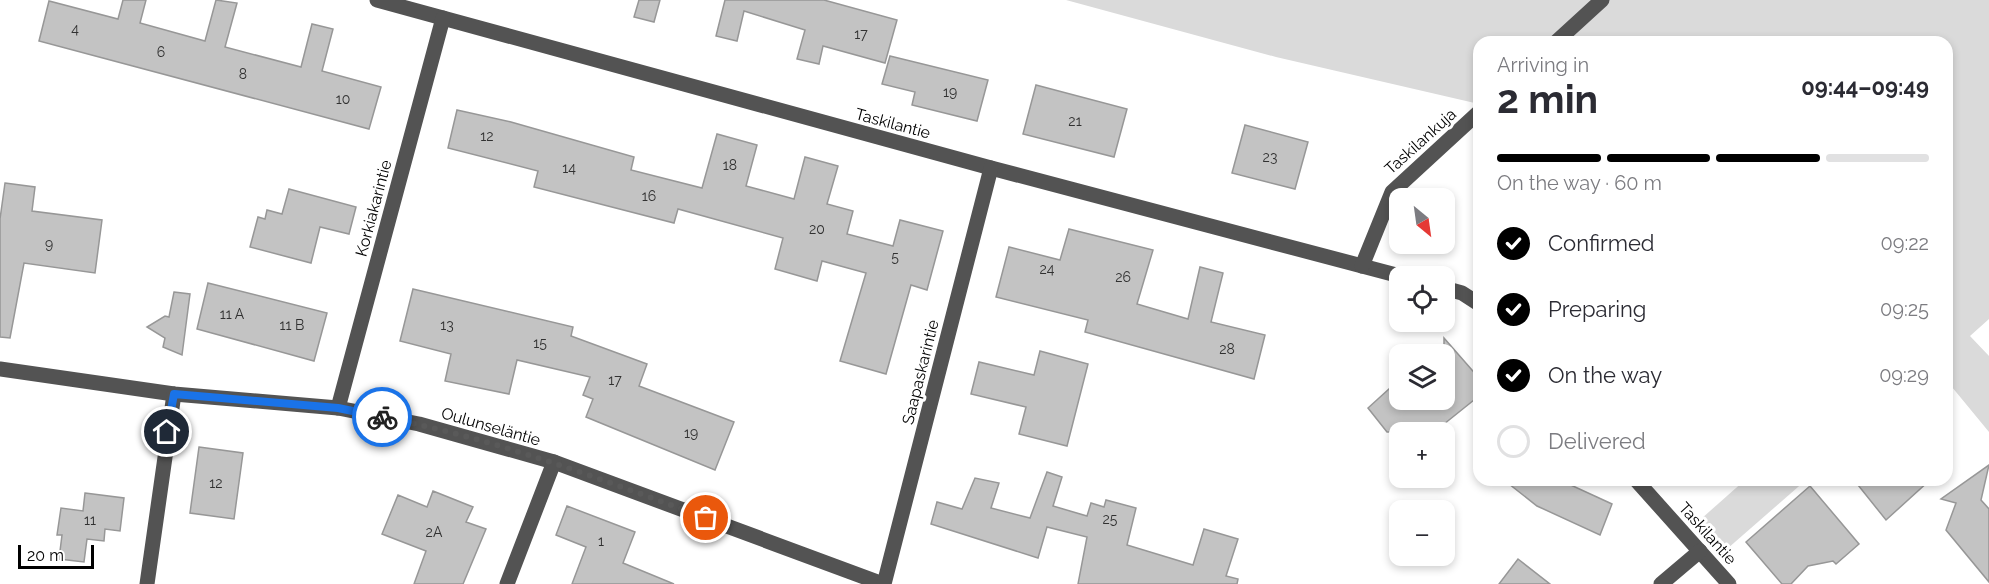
<!DOCTYPE html>
<html lang="en">
<head>
<meta charset="utf-8">
<style>
  body { margin:0; font-family:Raleway,sans-serif; background:#f2f2f3; color:#2b2b33; height:100vh; display:flex; flex-direction:column; font-size:22px; white-space:nowrap }
  * { box-sizing:border-box; margin:0 }
  p { font-size:20px; color:#7c7c81 }
  .icon { flex:none; width:33px; height:33px; fill:none; stroke:currentColor; stroke-width:2; stroke-linecap:round; stroke-linejoin:round }
  .map { position:relative; flex:1; overflow:hidden }
  .side { position:absolute; left:1473px; top:36px; width:480px; height:450px; display:flex; flex-direction:column; background:#fff; border-radius:18px; box-shadow:0 3px 9px #0003 }
  .side>* { flex:none }
  .needle { width:39px; rotate:151deg }
  .buttons { position:absolute; left:1389px; top:188px; display:grid; gap:12px }
  .buttons a { display:grid; place-items:center; width:66px; height:66px; border-radius:12px; background:#fff; box-shadow:0 3px 9px #0003; font-size:30px }
  .scale { position:absolute; left:18px; bottom:15px; width:76px; box-sizing:border-box; padding-left:6px; border:3px solid #000; border-top:0; font-size:16px; line-height:21px; white-space:nowrap; color:#000; -webkit-text-stroke:4px #fff; paint-order:stroke }
  .pin { position:absolute; display:grid; place-items:center; width:51px; height:51px; color:#fff; margin:-26px; border:3px solid #fff; border-radius:50%; box-shadow:0 2px 6px #0007 }
  .courier { position:absolute; display:grid; place-items:center; width:60px; height:60px; margin:-30px; border:4px solid #1a73e8; border-radius:50%; background:#fff; color:#222; box-shadow:0 2px 8px #0007 }
  .summary em { font-style:normal; font-weight:700 }
  .summary div { display:flex; flex-direction:column-reverse }
  .summary { display:flex; align-items:center; justify-content:space-between; height:102px; padding:0 24px }
  h1 { font-size:39px; font-weight:700; line-height:45px }
  .bar { display:grid; grid-template-columns:repeat(4,1fr); gap:9px 6px; align-content:center; height:72px; padding:0 24px }
  .bar i { height:8px; border-radius:4px; background:#e1e1e2 }
  .bar .on { background:#000 }
  .bar p { grid-column:span 4 }
  ol { padding:0 24px; list-style:none }
  li { display:flex; align-items:center; gap:18px; height:66px }
  li p { margin-inline-start:auto }
  li .icon { padding:6px; border-radius:50%; background:#000; color:#fff; stroke-width:4 }
  li:last-child { color:#7c7c81 }
  li i { width:33px; height:33px; border:3px solid #e1e1e2; border-radius:50% }
  .map>svg:first-child { display:block }
</style>
</head>
<body>
<div class="map">
<svg width="1989" height="584" viewBox="0 0 1989 584">
  <rect width="100%" height="100%" fill="#fff"/>
  <!-- green -->
  <g fill="#dadada">
    <polygon points="1066,0 1989,0 1989,319 1970,336 1989,356 1989,432 1947,381 1947,42 1479,42 1479,104 1276,57"/>
    <polygon points="1745,480 1806,480 1727,549 1701,519"/>
  </g>
  <!-- building -->
  <g fill="#c3c3c3" stroke="#979797" stroke-width="1.5">
    <polygon points="123,0 146,0 140,23 205,41 216,0 237,3 225,47 301,67 312,24 333,29 322,71 381,87 369,129 39,41 49,1 118,19"/>
    <polygon points="639,0 660,0 654,22 634,17"/>
    <polygon points="725,0 824,0 897,20 885,63 823,46 819,64 797,59 805,30 744,11 737,41 716,36"/>
    <polygon points="890,56 988,80 977,121 912,105 915,92 882,84"/>
    <polygon points="1036,85 1127,109 1114,157 1023,134"/>
    <polygon points="457,110 511,122 634,157 631,170 702,188 717,134 757,145 746,186 794,199 805,157 838,166 827,204 853,211 847,234 893,246 900,220 943,231 927,290 911,285 886,374 840,361 866,273 822,261 817,281 775,269 783,238 678,209 674,223 534,187 538,171 448,148"/>
    <polygon points="1245,125 1308,142 1295,189 1232,173"/>
    <polygon points="5,183 35,187 32,211 102,220 95,273 24,263 10,338 0,337 0,219"/>
    <polygon points="289,189 356,207 349,234 320,227 311,263 250,247 258,217 265,219 267,210 282,214"/>
    <polygon points="1069,229 1153,250 1137,304 1188,319 1200,267 1223,273 1211,322 1265,335 1254,379 1085,332 1088,320 996,297 1009,247 1060,260"/>
    <polygon points="208,283 327,313 314,361 197,329"/>
    <polygon points="413,289 573,327 571,336 647,364 639,386 734,422 715,470 586,417 593,399 583,395 590,377 517,360 509,394 445,381 451,354 400,341"/>
    <polygon points="174,292 190,294 182,355 163,347 165,338 147,327 165,316 169,317"/>
    <polygon points="1444,338 1479,378 1479,396 1434,432 1387,432 1368,408 1400,379 1400,399 1444,399"/>
    <polygon points="1040,351 1088,364 1067,446 1019,434 1026,407 971,394 979,362 1034,375"/>
    <polygon points="199,447 243,453 234,519 190,513"/>
    <polygon points="1989,465 1981,500 1989,509 1989,582 1946,530 1956,503 1941,499"/>
    <polygon points="1047,472 1062,477 1053,506 1087,516 1091,503 1104,507 1106,500 1136,508 1127,545 1193,565 1204,529 1238,539 1226,576 1238,579 1237,584 1078,584 1087,537 1047,527 1038,558 931,524 937,502 962,509 975,478 999,483 991,508 1030,518"/>
    <polygon points="1504,480 1560,480 1612,504 1600,535 1537,506"/>
    <polygon points="1854,480 1930,480 1886,520"/>
    <polygon points="1810,486 1859,544 1836,564 1833,561 1808,566 1791,584 1782,584 1746,542"/>
    <polygon points="433,491 473,507 466,522 486,529 463,584 414,584 426,551 382,534 398,495 427,507"/>
    <polygon points="85,493 124,498 120,531 105,529 104,541 87,539 84,562 59,559 62,535 57,535 61,508 83,511"/>
    <polygon points="567,506 635,532 623,563 674,584 572,584 586,547 556,535"/>
    <polygon points="1518,559 1550,584 1499,584"/>
  </g>
  <g fill="none" stroke-linecap="round" stroke-linejoin="round">
    <!-- minor -->
    <g stroke="#535353" stroke-width="15">
      <polyline points="377,0 991,168 1400,276"/>
      <polyline points="1556,42 1602,0"/>
      <polyline points="1362,266 1392,192 1479,112"/>
      <polyline points="1444,288 1462,293 1479,304"/>
      <polyline points="0,369 174,394 338,408 419,424 554,462 883,584"/>
      <polyline points="338,408 443,18"/>
      <polyline points="1636,480 1729,584"/>
      <polyline points="147,584 174,394"/>
      <polyline points="507,584 554,462"/>
      <polyline points="884,584 991,168"/>
      <polyline points="1661,584 1700,551"/>
    </g>
  </g>
  <g fill="none" stroke-linecap="round" stroke-linejoin="round">
    <!-- done -->
    <path stroke="#595959" stroke-width="6" stroke-dasharray="0 10.8" d="M382 417C494 438 600 479 706 518"/>
    <!-- route -->
    <polyline stroke="#1a73e8" stroke-width="8" points="167,432 174,394 338,408 382,417"/>
  </g>
  <g text-anchor="middle" stroke-width="6" stroke-linejoin="round" paint-order="stroke">
    <!-- number labels -->
    <g font-size="14" fill="#313131">
      <text x="75" y="34">4</text>
      <text x="861" y="39">17</text>
      <text x="161" y="57">6</text>
      <text x="243" y="79">8</text>
      <text x="950" y="97">19</text>
      <text x="343" y="104">10</text>
      <text x="1075" y="126">21</text>
      <text x="487" y="141">12</text>
      <text x="1270" y="162">23</text>
      <text x="730" y="170">18</text>
      <text x="569" y="173">14</text>
      <text x="649" y="201">16</text>
      <text x="817" y="234">20</text>
      <text x="49" y="249">9</text>
      <text x="895" y="262">5</text>
      <text x="1047" y="274">24</text>
      <text x="1123" y="282">26</text>
      <text x="232" y="319">11 A</text>
      <text x="292" y="330">11 B</text>
      <text x="447" y="330">13</text>
      <text x="540" y="348">15</text>
      <text x="1227" y="354">28</text>
      <text x="615" y="385">17</text>
      <text x="691" y="438">19</text>
      <text x="216" y="488">12</text>
      <text x="1110" y="524">25</text>
      <text x="90" y="525">11</text>
      <text x="434" y="537">2A</text>
      <text x="601" y="546">1</text>
    </g>
    <!-- street labels -->
    <g font-size="16" fill="#000" stroke="#fff">
      <text transform="translate(893 123) rotate(15)" y="6">Taskilantie</text>
      <text transform="translate(1420 141) rotate(-42)" y="6">Taskilankuja</text>
      <text transform="translate(373 208) rotate(-75)" y="6">Korkiakarintie</text>
      <text transform="translate(920 372) rotate(-76)" y="6">Saapaskarintie</text>
      <text transform="translate(491 426) rotate(16)" y="6">Oulunseläntie</text>
      <text transform="translate(1708 533) rotate(48)" y="6">Taskilantie</text>
    </g>
  </g>
</svg>
<div class="buttons">
<a><svg class="needle" viewBox="-14 -14 28 28"><path d="M0-13l5 13h-10z" fill="#e53935"/><path d="M0 13l5-13h-10z" fill="#7c7c81"/></svg></a>
<a><svg class="icon" aria-label="locate" viewBox="0 0 24 24"><circle cx="12" cy="12" r="6"/><path d="M12 2v4M12 18v4M2 12h4M18 12h4"/></svg></a>
<a><svg class="icon" aria-label="layers" viewBox="0 0 24 24"><path d="M12 4l9 5-9 5-9-5zM3 14l9 5 9-5"/></svg></a>
<a>+</a>
<a>−</a>
</div>
<div class="scale">20 m</div>
<div class="pin" style="left:706px;top:518px;background:#ea580c"><svg class="icon" aria-label="bag" viewBox="0 0 24 24"><path d="M5 8h14l-1 12H6zM9 8a3 3 0 0 1 6 0"/></svg></div>
<div class="pin" style="left:167px;top:432px;background:#1f2937"><svg class="icon" aria-label="home" viewBox="0 0 24 24"><path d="M3 11l9-7 9 7M6 9v11h12V9"/></svg></div>
<div class="courier" style="left:382px;top:417px"><svg class="icon" aria-label="bike" viewBox="0 0 24 24"><circle cx="6" cy="16" r="4"/><circle cx="18" cy="16" r="4"/><path d="M6 16l4-8h5l3 8M10 8l3 8H6M13 5h3"/></svg></div>
<section class="side">
<div class="summary"><div><h1>2 min</h1><p>Arriving in</p></div><em>09:44–09:49</em></div>
<div class="bar"><i class="on"></i><i class="on"></i><i class="on"></i><i></i><p>On the way · 60 m</p></div>
<ol>
<li><svg class="icon" aria-label="check" viewBox="0 0 24 24"><path d="M5 12l5 5 9-10"/></svg>Confirmed<p>09:22</p></li>
<li><svg class="icon" aria-label="check" viewBox="0 0 24 24"><path d="M5 12l5 5 9-10"/></svg>Preparing<p>09:25</p></li>
<li><svg class="icon" aria-label="check" viewBox="0 0 24 24"><path d="M5 12l5 5 9-10"/></svg>On the way<p>09:29</p></li>
<li><i></i>Delivered</li>
</ol>
</section>
</div>
</body>
</html>
